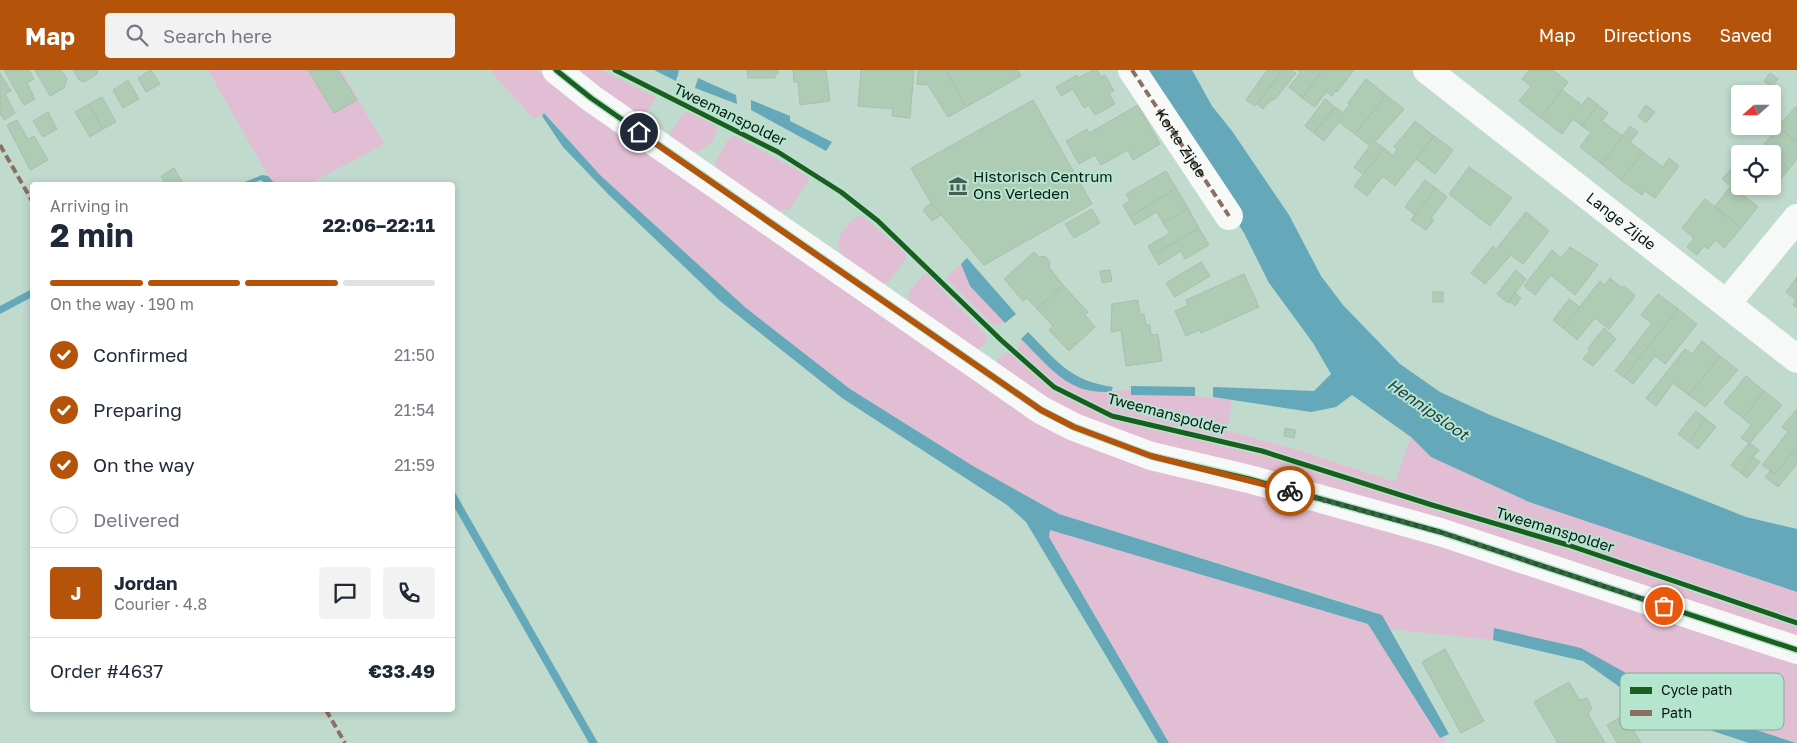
<!DOCTYPE html>
<html lang="en">
<head>
<meta charset="utf-8">
<style>
  body { margin:0; font-family:"Golos Text",sans-serif; background:#f2f2f3; color:#1f2937; height:100vh; display:flex; flex-direction:column; font-size:19px; white-space:nowrap }
  * { box-sizing:border-box; margin:0 }
  p { font-size:16px; color:#747a83 }
  .icon { flex:none; width:28px; height:28px; fill:none; stroke:currentColor; stroke-width:2; stroke-linecap:round; stroke-linejoin:round }
  .map { position:relative; flex:1; overflow:hidden }
  .sheet { position:absolute; left:30px; top:112px; width:425px; height:530px; display:flex; flex-direction:column; background:#fff; border-radius:5px; box-shadow:0 2px 8px #0003 }
  .sheet>* { flex:none }
  .needle { width:32px; rotate:249deg }
  .tools { position:absolute; left:1731px; top:15px; display:grid; gap:10px }
  .tools a { display:grid; place-items:center; width:50px; height:50px; border-radius:5px; background:#fff; box-shadow:0 2px 8px #0003; font-size:25px }
  .pin { position:absolute; display:grid; place-items:center; width:42px; height:42px; color:#fff; margin:-21px; border:2px solid #fff; border-radius:50%; box-shadow:0 1px 5px #0007 }
  .courier { position:absolute; display:grid; place-items:center; width:50px; height:50px; margin:-25px; border:4px solid #b45309; border-radius:50%; background:#fff; color:#222; box-shadow:0 1px 6px #0007 }
  .summary em { font-style:normal; font-weight:700 }
  .summary div { display:flex; flex-direction:column-reverse }
  .summary { display:flex; align-items:center; justify-content:space-between; height:85px; padding:0 20px }
  h1 { font-size:32px; font-weight:700; line-height:38px }
  .bar { display:grid; grid-template-columns:repeat(4,1fr); gap:8px 5px; align-content:center; height:60px; padding:0 20px }
  .bar i { height:6px; border-radius:4px; background:#e0e1e3 }
  .bar .active { background:#b45309 }
  .bar p { grid-column:span 4 }
  .line { display:flex; align-items:center; gap:12px; padding:0 20px; border-top:1px solid #e0e1e3 }
  .line div { flex:1 }
  .round { display:grid; place-items:center; flex:none; width:52px; height:52px; border-radius:5px; background:#f2f2f3 }
  ol { padding:0 20px; list-style:none }
  li { display:flex; align-items:center; gap:15px; height:55px }
  li p { margin-inline-start:auto }
  li .icon { padding:5px; border-radius:50%; background:#b45309; color:#fff; stroke-width:4 }
  li:last-child { color:#747a83 }
  li i { width:28px; height:28px; border:2px solid #e0e1e3; border-radius:50% }
  header { display:flex; align-items:center; gap:30px; box-sizing:border-box; height:70px; padding:0 25px; background:#b45309; color:#fff }
  header strong { font-size:24px }
  nav { display:flex; gap:28px; margin-inline-start:auto; font-size:18px }
  .search { width:350px; height:45px; background:#f2f2f3; display:flex; align-items:center; gap:12px; box-sizing:border-box; padding:0 18px; border-radius:5px; color:#747a83; font-size:19px }
  .map>svg:first-child { display:block }
</style>
</head>
<body>
<header>
<strong>Map</strong>
<div class="search"><svg class="icon" aria-label="search" viewBox="0 0 24 24"><circle cx="10" cy="10" r="6"/><path d="M15 15l6 6"/></svg>Search here</div>
<nav><a>Map</a><a>Directions</a><a>Saved</a></nav>
</header>
<div class="map">
<svg width="1797" height="673" viewBox="0 0 1797 673">
  <rect width="100%" height="100%" fill="#c0dacd"/>
  <!-- green -->
  <g fill="#e2bed4">
    <polygon points="208,0 341,0 384,74 307,115 276,115 268,106"/>
    <polygon points="492,0 537,0 591,41 1017,337 1797,590 1797,673 1652,626 1626,603 1495,558 1493,570 1389,559 1382,545 1363,538 1059,444 973,396 850,319 746,238 601,106 545,43 534,49 491,2"/>
    <polygon points="573,0 601,0 656,27 648,41 641,48"/>
    <path d="M686 41 717 56C716 72 704 81 689 83L671 70 670 63Z"/>
    <polygon points="735,66 810,107 789,140 775,141 718,103 715,93 729,68"/>
    <path d="M858 146H862L906 183V189L889 211 878 214C849 193 816 179 858 146Z"/>
    <polygon points="961,194 970,216 1005,253 993,255 946,208"/>
    <path d="M924 204H927L987 266C987 273 982 277 976 280L911 238 908 223Z"/>
    <path d="M1021 269C1040 287 1060 314 1087 320 1095 322 1103 322 1111 322L1113 320 1136 321 1132 324 1195 326 1232 330 1227 361 1298 380 1395 412 1411 367 1431 387 1529 432 1797 522V568L1170 381 1073 346 994 293 1003 285 1018 278Z"/>
    <polygon points="1050,459 1368,554 1439,667 1444,666 1446,670 1441,673 1169,673 1049,467"/>
  </g>
  <!-- water -->
  <g fill="#64a8b9">
    <polygon points="654,0 677,0 679,1 676,11"/>
    <polygon points="1142,0 1192,0 1212,36 1232,61 1289,145 1321,206 1343,235 1400,294 1440,322 1490,345 1746,447 1797,459 1797,522 1529,432 1431,387 1411,367 1352,325 1336,337 1311,342 1213,327 1213,317 1314,321 1331,304 1313,273 1269,213 1244,163"/>
    <polygon points="698,8 736,25 737,34 695,18"/>
    <polygon points="751,30 790,46 790,51 832,72 826,81 751,40"/>
    <polygon points="544,43 601,106 746,238 850,319 973,396 1059,444 1382,545 1449,664 1440,668 1368,554 1050,460 1049,467 1169,673 1158,673 1026,452 1007,435 842,328 720,231 609,125 563,77 542,46"/>
    <polygon points="262,105 268,106 276,115 267,115 261,110 247,115 237,115"/>
    <polygon points="967,188 1016,244 1005,253 970,216 961,194"/>
    <polygon points="32,219 32,227 0,244 0,236"/>
    <path d="M1028 262C1057 291 1070 311 1113 317L1111 322C1104 322 1095 322 1087 320 1060 314 1040 287 1021 269Z"/>
    <polygon points="1131,316 1195,317 1195,326 1131,325"/>
    <polygon points="452,419 453,419 598,673 589,673 453,435"/>
    <polygon points="1494,558 1581,578 1626,603 1652,626 1796,673 1749,673 1646,639 1617,615 1583,591 1493,570"/>
  </g>
  <!-- building -->
  <g fill="#aecbb4" stroke="#acbdb2">
    <polygon points="4,0 29,0 34,9 27,13 35,29 24,35"/>
    <polygon points="35,0 61,0 67,9 64,18 50,26"/>
    <polygon points="73,0 98,0 97,4 84,12 79,10"/>
    <polygon points="151,0 160,14 146,22 138,8"/>
    <polygon points="308,0 338,0 357,30 334,43"/>
    <polygon points="747,0 778,0 778,4 775,5 775,8 748,8"/>
    <polygon points="793,0 826,0 830,31 800,35 798,12 794,12"/>
    <polygon points="861,0 914,0 910,48 892,46 893,39 858,36"/>
    <polygon points="918,0 946,0 966,37 948,47 928,15 917,14"/>
    <polygon points="946,0 1018,0 1021,6 966,37"/>
    <polygon points="1093,0 1097,0 1101,7 1105,5 1114,21 1109,23 1115,34 1095,45 1089,35 1084,38 1073,19 1061,26 1056,17 1077,5 1078,8"/>
    <polygon points="1267,0 1283,0 1255,36 1246,30"/>
    <polygon points="1283,0 1292,0 1296,3 1275,29 1270,31 1263,39 1257,34"/>
    <polygon points="1297,0 1323,0 1302,28 1289,17 1301,2"/>
    <polygon points="1323,0 1354,0 1337,22 1336,20 1332,26 1326,22 1315,37 1302,28"/>
    <polygon points="1529,0 1553,0 1568,12 1541,48 1519,31 1531,16 1522,9"/>
    <polygon points="0,3 11,21 5,24 15,43 4,50 0,43"/>
    <polygon points="1770,3 1778,9 1772,17 1764,11"/>
    <polygon points="1366,9 1386,25 1355,64 1339,52 1324,71 1314,63 1335,37 1343,43 1350,34 1348,33"/>
    <polygon points="128,10 139,29 123,38 113,20"/>
    <polygon points="1562,20 1582,35 1588,27 1598,35 1582,56 1573,49 1562,64 1541,48"/>
    <polygon points="1386,25 1404,39 1375,72 1384,78 1364,105 1354,97 1370,76 1355,64"/>
    <polygon points="102,27 116,52 103,59 89,34"/>
    <polygon points="1325,29 1335,37 1314,63 1305,56"/>
    <polygon points="1033,30 1092,134 984,195 931,133 911,98"/>
    <polygon points="89,34 103,59 90,67 75,42"/>
    <polygon points="1138,35 1160,74 1133,90 1128,80 1101,95 1095,85 1079,94 1066,71 1087,59 1089,63"/>
    <polygon points="1598,35 1608,43 1602,51 1623,66 1602,94 1580,77 1591,62 1582,56"/>
    <polygon points="1646,35 1655,42 1646,53 1638,46"/>
    <polygon points="1795,37 1797,38 1797,72 1778,57"/>
    <polygon points="48,42 57,59 43,67 33,51"/>
    <polygon points="17,50 28,69 34,66 48,90 30,100 7,55"/>
    <polygon points="1415,51 1434,66 1395,116 1383,106 1367,126 1354,116 1384,78 1393,86 1397,80 1394,77"/>
    <polygon points="1630,56 1638,62 1630,72 1643,82 1621,110 1602,94"/>
    <polygon points="1778,57 1797,72 1797,89 1789,99 1762,77"/>
    <polygon points="1434,66 1453,80 1435,104 1416,89"/>
    <polygon points="1762,77 1770,84 1756,84"/>
    <polygon points="1643,82 1663,97 1669,88 1679,96 1655,128 1645,121 1642,125 1621,110"/>
    <polygon points="1772,86 1789,99 1773,119 1769,116 1772,116"/>
    <polygon points="1739,89 1740,90 1740,107 1731,99"/>
    <polygon points="1469,97 1512,128 1490,156 1449,124"/>
    <polygon points="174,98 184,115 166,115 161,106"/>
    <polygon points="1731,99 1740,107 1740,116 1750,116 1743,125 1758,137 1741,158 1715,136 1731,116 1722,109"/>
    <polygon points="1166,101 1176,118 1130,147 1123,135 1130,131 1126,124"/>
    <polygon points="1425,110 1436,118 1415,145 1405,137"/>
    <polygon points="1176,118 1188,138 1163,153 1157,142 1135,155 1130,147"/>
    <polygon points="1436,118 1447,127 1431,148 1434,150 1426,160 1411,150"/>
    <polygon points="1705,129 1741,158 1724,178 1716,170 1708,179 1704,176 1697,185 1687,177 1694,168 1682,158"/>
    <polygon points="931,133 941,145 932,151 923,140"/>
    <polygon points="1188,138 1199,158 1153,185 1148,176 1170,163 1163,153"/>
    <polygon points="1092,139 1100,153 1074,168 1065,154"/>
    <polygon points="1526,142 1549,161 1523,194 1511,185 1485,214 1471,203 1493,176 1496,179"/>
    <polygon points="1199,158 1209,175 1185,189 1181,181 1159,195 1153,185"/>
    <polygon points="1570,177 1598,195 1575,225 1551,205 1535,225 1524,216 1552,180 1561,188"/>
    <polygon points="1034,182 1039,187 1045,186 1050,192 1049,197 1063,215 1037,239 1027,228 1023,231 1004,209"/>
    <polygon points="1201,192 1210,206 1175,227 1166,213"/>
    <polygon points="1110,200 1112,211 1102,213 1100,201"/>
    <polygon points="1516,200 1526,209 1508,233 1497,224"/>
    <polygon points="1244,204 1259,237 1201,263 1199,260 1186,266 1175,241 1188,235 1186,230"/>
    <polygon points="1797,207 1797,238 1793,235 1796,230 1786,222"/>
    <polygon points="1610,208 1622,218 1624,216 1635,225 1634,228 1609,259 1595,248 1577,270 1563,258 1600,211 1605,215"/>
    <polygon points="1063,215 1088,242 1085,245 1095,257 1069,281 1049,260 1053,256 1037,239"/>
    <rect x="1433" y="222" width="10" height="10"/>
    <polygon points="1515,223 1521,228 1515,236 1509,231"/>
    <polygon points="1658,224 1678,239 1624,307 1615,301 1652,253 1641,245"/>
    <polygon points="1569,229 1580,237 1563,258 1553,250"/>
    <polygon points="1138,230 1140,245 1144,244 1146,255 1150,255 1151,265 1158,264 1162,291 1126,296 1121,260 1111,262 1112,234"/>
    <polygon points="1678,239 1697,254 1665,294 1655,286 1633,314 1624,307"/>
    <polygon points="1604,258 1616,269 1593,296 1583,289 1590,280 1588,278"/>
    <polygon points="1702,271 1720,286 1689,325 1673,313 1656,336 1646,328 1685,279 1692,284"/>
    <polygon points="1720,286 1738,300 1705,337 1689,325"/>
    <polygon points="1746,306 1764,321 1743,348 1724,333"/>
    <polygon points="1764,321 1782,335 1750,373 1759,380 1741,403 1731,395 1749,373 1741,368 1751,355 1743,348"/>
    <polygon points="1797,339 1797,376 1775,404 1762,395 1788,362 1782,357"/>
    <polygon points="1696,341 1706,349 1689,372 1678,364"/>
    <polygon points="1706,349 1716,357 1698,379 1689,372"/>
    <polygon points="1285,358 1296,360 1294,368 1284,366"/>
    <polygon points="1797,376 1797,394 1778,417 1765,407 1770,401 1775,404"/>
    <polygon points="1753,387 1760,392 1747,408 1741,403"/>
    <polygon points="1445,579 1484,651 1461,663 1422,592"/>
    <polygon points="1569,612 1579,630 1587,628 1592,638 1588,644 1605,673 1558,673 1534,632"/>
    <polygon points="1624,645 1641,673 1617,673 1607,655"/>
  </g>
  <g fill="none" stroke-linecap="round" stroke-linejoin="round">
    <!-- path -->
    <polyline stroke="#ccd3d0" stroke-width="3" stroke-dasharray="1 4" stroke-linecap="butt" points="1640,0 1655,12 1664,0"/>
    <!-- street -->
    <g stroke="#f6f9f8" stroke-width="28">
      <polyline points="556,0 591,28 1041,340 1074,357 1151,386 1249,409 1440,462 1797,580"/>
      <path id="s1" d="M1132 0 1229 146"/>
      <path id="s2" d="M1427 0 1797 289"/>
      <polyline points="1727,233 1797,148"/>
    </g>
    <!-- quiet -->
    <g stroke="#8d6e63" stroke-width="4" stroke-dasharray="8 4" stroke-linecap="butt">
      <polyline points="1132,0 1229,146"/>
      <polyline points="0,75 32,131"/>
      <polyline points="326,640 345,673"/>
    </g>
    <!-- cycleway casing -->
    <g stroke="#b5e5ce" stroke-width="8">
      <g id="cycleway">
        <polyline points="556,0 591,28 1041,340 1074,357 1151,386 1249,409 1440,462 1797,580"/>
        <polyline points="615,0 778,82 841,122 878,151 1001,270 1054,317 1112,346 1262,381 1432,435 1568,475 1797,553"/>
      </g>
    </g>
    <!-- cycleway -->
    <use href="#cycleway" stroke="#1b5e20" stroke-width="5"/>
  </g>
  <g fill="none" stroke-linecap="round" stroke-linejoin="round">
    <!-- done -->
    <polyline stroke="#485d54" stroke-width="5" stroke-dasharray="0 9" points="1290,421 1440,462 1664,536"/>
    <!-- route -->
    <polyline stroke="#b45309" stroke-width="6" points="639,62 1041,340 1074,357 1151,386 1290,421"/>
  </g>
  <!-- icons -->
  <defs>
    <g id="museum-bare" transform="scale(1.5)"><path d="M0-6L6-3V-2H-6V-3ZM-5-1h2V3h-2ZM-1-1h2V3h-2ZM3-1h2V3H3ZM-6 4H6V6H-6Z" fill="#485d54" stroke="#b5e5ce" stroke-width="2.5" paint-order="stroke"/></g>
  </defs>
  <g fill-rule="evenodd">
    <use href="#museum-bare" x="958" y="116"/>
  </g>
  <g text-anchor="middle" stroke-width="4" stroke-linejoin="round" paint-order="stroke">
    <!-- street labels -->
    <g font-size="15" fill="#081a13" stroke="#b5e5ce">
      <text transform="translate(730 45) rotate(26)" y="5">Tweemanspolder</text>
      <text dy="5" stroke="none"><textPath href="#s1" startOffset="88">Korte Zijde</textPath></text>
      <text dy="5" stroke="none"><textPath href="#s2" startOffset="246">Lange Zijde</textPath></text>
      <text transform="translate(1167 344) rotate(15)" y="5">Tweemanspolder</text>
      <text transform="translate(1555 460) rotate(17)" y="5">Tweemanspolder</text>
    </g>
    <!-- poi labels -->
    <g font-size="15" fill="#081a13" stroke="#b5e5ce" text-anchor="start">
      <text x="973" y="112">Historisch Centrum<tspan x="973" dy="17">Ons Verleden</tspan></text>
    </g>
    <!-- water labels -->
    <g font-size="16" font-style="italic" fill="#1e3943" stroke="#b5e5ce">
      <text transform="translate(1428 339) rotate(35)" y="6">Hennipsloot</text>
    </g>
  </g>
  <!-- legend -->
  <rect x="1620" y="603" width="164" height="57" rx="8" fill="#b5e5ce" stroke="#81a896" stroke-width="1"/>
  <rect x="1630" y="617" width="22" height="7" fill="#1b5e20"/>
  <rect x="1630" y="640" width="22" height="6" fill="#8d6e63"/>
  <g font-size="14" fill="#081a13">
    <text x="1661" y="625">Cycle path</text>
    <text x="1661" y="648">Path</text>
  </g>
</svg>
<div class="tools">
<a><svg class="needle" viewBox="-14 -14 28 28"><path d="M0-13l5 13h-10z" fill="#e53935"/><path d="M0 13l5-13h-10z" fill="#747a83"/></svg></a>
<a><svg class="icon" aria-label="locate" viewBox="0 0 24 24"><circle cx="12" cy="12" r="6"/><path d="M12 2v4M12 18v4M2 12h4M18 12h4"/></svg></a>
</div>
<div class="pin" style="left:1664px;top:536px;background:#ea580c"><svg class="icon" aria-label="bag" viewBox="0 0 24 24"><path d="M5 8h14l-1 12H6zM9 8a3 3 0 0 1 6 0"/></svg></div>
<div class="pin" style="left:639px;top:62px;background:#1f2937"><svg class="icon" aria-label="home" viewBox="0 0 24 24"><path d="M3 11l9-7 9 7M6 9v11h12V9"/></svg></div>
<div class="courier" style="left:1290px;top:421px"><svg class="icon" aria-label="bike" viewBox="0 0 24 24"><circle cx="6" cy="16" r="4"/><circle cx="18" cy="16" r="4"/><path d="M6 16l4-8h5l3 8M10 8l3 8H6M13 5h3"/></svg></div>
<section class="sheet">
<div class="summary"><div><h1>2 min</h1><p>Arriving in</p></div><em>22:06–22:11</em></div>
<div class="bar"><i class="active"></i><i class="active"></i><i class="active"></i><i></i><p>On the way · 190 m</p></div>
<ol>
<li><svg class="icon" aria-label="check" viewBox="0 0 24 24"><path d="M5 12l5 5 9-10"/></svg>Confirmed<p>21:50</p></li>
<li><svg class="icon" aria-label="check" viewBox="0 0 24 24"><path d="M5 12l5 5 9-10"/></svg>Preparing<p>21:54</p></li>
<li><svg class="icon" aria-label="check" viewBox="0 0 24 24"><path d="M5 12l5 5 9-10"/></svg>On the way<p>21:59</p></li>
<li><i></i>Delivered</li>
</ol>
<div class="line" style="height:90px"><b class="round" style="background:#b45309;color:#fff">J</b><div><b>Jordan</b><p>Courier · 4.8</p></div><a class="round"><svg class="icon" aria-label="chat" viewBox="0 0 24 24"><path d="M4 5h16v11H9l-5 4z"/></svg></a><a class="round"><svg class="icon" aria-label="phone" viewBox="0 0 24 24"><path d="M5 4h4l2 5-3 2q2 4 5 5l2-3 5 2v4C11 20 4 13 5 4z"/></svg></a></div>
<div class="line" style="height:65px"><div>Order #4637</div><b>€33.49</b></div>
</section>
</div>
</body>
</html>
